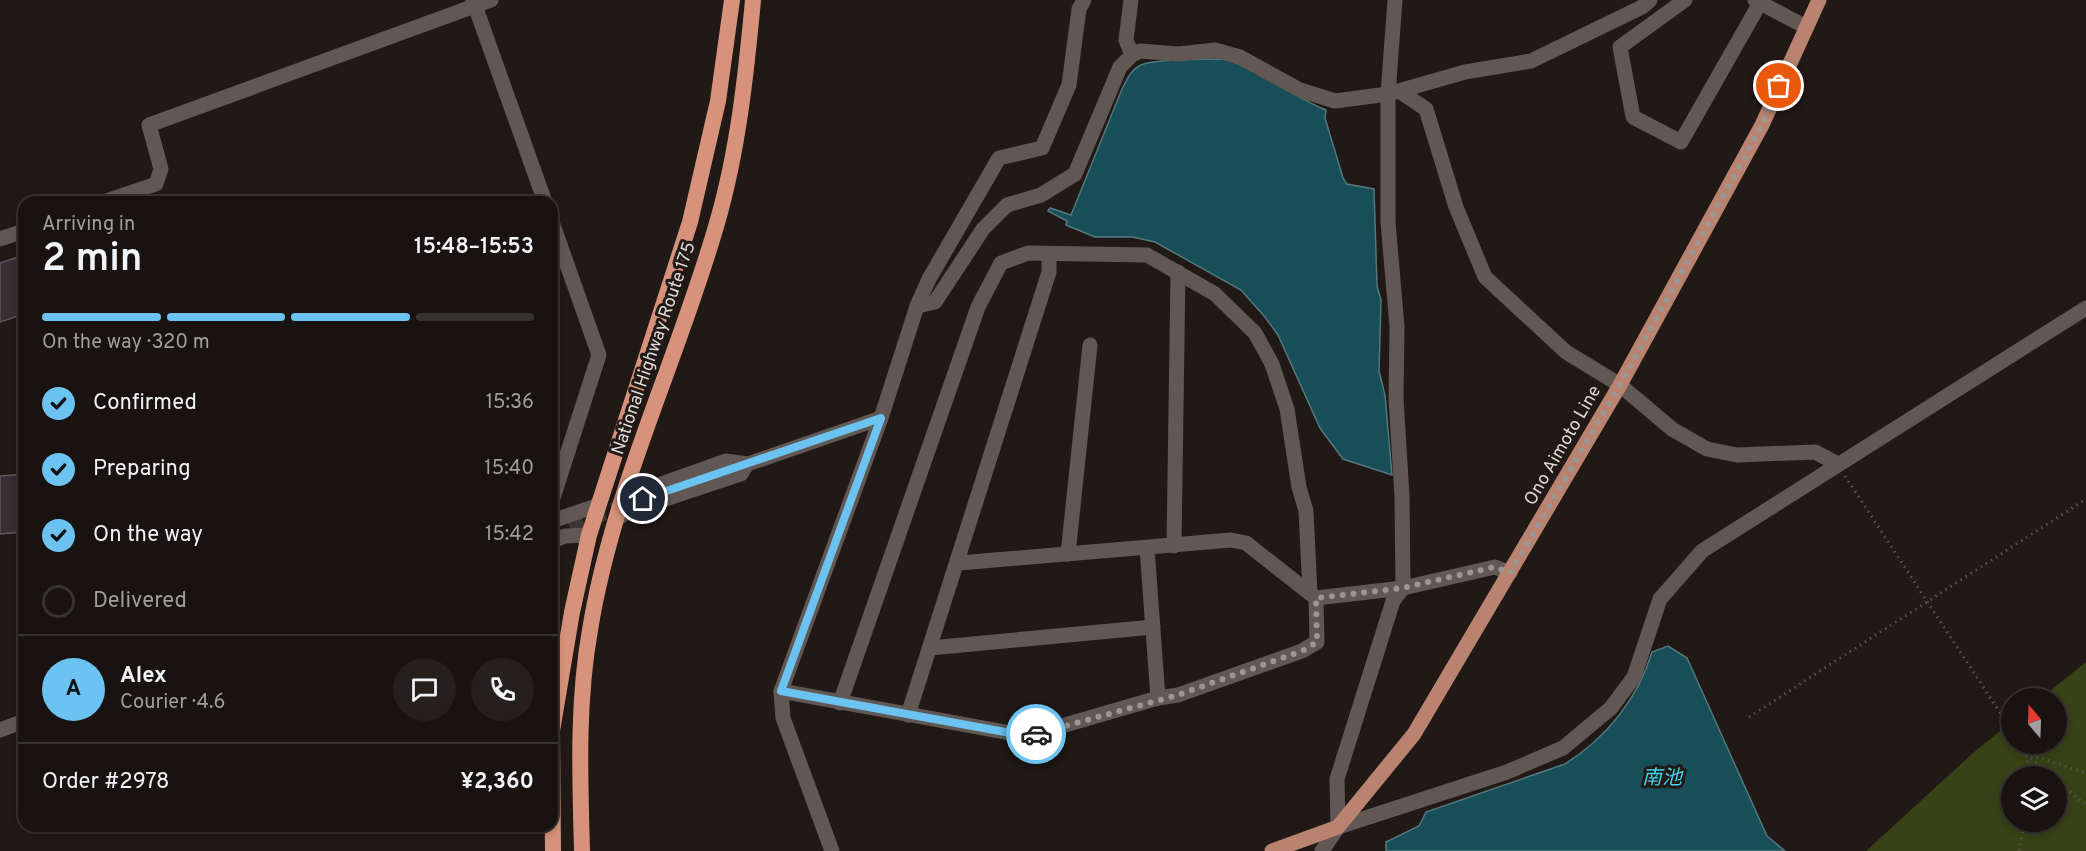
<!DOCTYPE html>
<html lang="en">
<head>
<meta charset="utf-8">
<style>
  body { margin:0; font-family:Overpass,"Noto Sans JP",sans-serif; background:#25201e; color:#f1f3f6; height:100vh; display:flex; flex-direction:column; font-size:22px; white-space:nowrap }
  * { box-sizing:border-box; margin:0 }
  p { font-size:20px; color:#9f9e9f }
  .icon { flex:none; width:33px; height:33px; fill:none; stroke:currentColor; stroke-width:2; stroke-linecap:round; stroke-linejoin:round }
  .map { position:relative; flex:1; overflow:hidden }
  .side { position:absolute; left:18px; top:196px; width:540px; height:636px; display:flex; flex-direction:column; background:#181310; border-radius:18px; box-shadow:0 3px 9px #0003,0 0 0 2px #363230 }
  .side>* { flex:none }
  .needle { width:39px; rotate:341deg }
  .buttons { position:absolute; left:2001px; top:688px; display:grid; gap:12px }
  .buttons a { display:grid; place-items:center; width:66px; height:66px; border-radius:50%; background:#181310; box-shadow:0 3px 9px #0003,0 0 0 2px #363230; font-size:30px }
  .pin { position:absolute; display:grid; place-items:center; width:51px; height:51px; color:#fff; margin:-26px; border:3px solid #fff; border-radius:50%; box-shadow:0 2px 6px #0007 }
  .courier { position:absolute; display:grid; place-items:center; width:60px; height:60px; margin:-30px; border:4px solid #6cc3f2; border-radius:50%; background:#fff; color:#222; box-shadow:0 2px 8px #0007 }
  .headline em { font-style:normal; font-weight:600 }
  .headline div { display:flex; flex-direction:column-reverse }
  .headline { display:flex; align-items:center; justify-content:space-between; height:102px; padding:0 24px }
  h1 { font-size:39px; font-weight:600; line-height:45px }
  .bar { display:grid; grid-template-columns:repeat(4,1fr); gap:9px 6px; align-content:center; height:72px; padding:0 24px }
  .bar i { height:8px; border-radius:4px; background:#363230 }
  .bar .selected { background:#6cc3f2 }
  .bar p { grid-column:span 4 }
  .line { display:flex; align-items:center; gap:15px; padding:0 24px; border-top:2px solid #363230 }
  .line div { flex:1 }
  .round { display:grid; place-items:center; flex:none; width:63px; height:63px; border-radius:32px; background:#25201e }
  ol { padding:0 24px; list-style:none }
  li { display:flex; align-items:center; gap:18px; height:66px }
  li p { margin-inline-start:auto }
  li .icon { padding:6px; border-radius:50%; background:#6cc3f2; color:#111; stroke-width:4 }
  li:last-child { color:#9f9e9f }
  li i { width:33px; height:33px; border:3px solid #363230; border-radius:50% }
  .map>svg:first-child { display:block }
</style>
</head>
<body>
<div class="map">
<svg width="2086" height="851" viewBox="0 0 2086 851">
  <rect width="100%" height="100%" fill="#201916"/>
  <!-- green -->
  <path fill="#374217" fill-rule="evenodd" d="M2086 662V851H1866L1973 753 2011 722 2012 744H2056V699H2040ZM2012 777H2056V822H2012Z"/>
  <!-- water -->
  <g fill="#184e58" stroke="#53787e" stroke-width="1.5">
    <path d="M1224 59C1260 70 1291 96 1326 110L1325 118 1343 178 1347 184 1374 189 1377 286 1381 300 1379 371 1385 395 1392 475 1343 459 1320 428 1278 335 1265 317 1241 290 1155 242 1133 237H1095L1066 225 1067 221 1048 211 1050 208 1071 215 1122 89C1127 80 1130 71 1139 66 1149 59 1208 59 1224 59Z"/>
    <path d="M1668 646 1687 658 1767 836 1785 851H1386V842L1419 826 1426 812 1565 764C1606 738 1638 699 1652 652Z"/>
  </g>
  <!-- building -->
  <g fill="#372f32" stroke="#5f565a" stroke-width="1.5">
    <polygon points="24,255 24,314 0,322 0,263"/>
    <polygon points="24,474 24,532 0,534 0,476"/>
  </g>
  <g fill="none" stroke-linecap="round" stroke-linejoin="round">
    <!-- minor-tunnel -->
    <polyline stroke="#3c3633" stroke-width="15" stroke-dasharray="15 8" stroke-linecap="butt" points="569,526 629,504"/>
    <!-- path -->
    <g stroke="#595350" stroke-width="3" stroke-dasharray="1.5 4.5" stroke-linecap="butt">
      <polyline points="1845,476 2012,731"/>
      <polyline points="1749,717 2086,499"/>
      <polyline points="2020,744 2025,753 2053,777"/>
      <polyline points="2025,753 2086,773"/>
      <polyline points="2026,755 2031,777"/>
      <polyline points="2056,780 2086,805"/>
      <polyline points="2019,851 2025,822"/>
    </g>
    <!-- minor -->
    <g stroke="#615854" stroke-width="15">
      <polyline points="473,0 545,202"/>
      <polyline points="1131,0 1126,40 1132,55"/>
      <polyline points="1685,0 1620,47 1633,117 1681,142 1760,3"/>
      <polyline points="1755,0 1806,27"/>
      <polyline points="1399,91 1426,109 1456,207 1485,277 1566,352 1620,385 1672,429 1707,449 1737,455 1815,452 1838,464"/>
      <polyline points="103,202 156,184 161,169 149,125 491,0"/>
      <polyline points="552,222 599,355 552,501"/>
      <polyline points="0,239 24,231"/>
      <polyline points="917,306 935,302 983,229 1007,205 1041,195 1075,174 1120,67 1132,55 1140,51 1179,54 1215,50 1240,57 1300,90 1335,101 1388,94 1465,72 1531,61 1642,7 1650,0"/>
      <polyline points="739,467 881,418"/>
      <polyline points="616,519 629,511 741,474 747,464 726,461 647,489 627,484"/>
      <polyline points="552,521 599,505"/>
      <polyline points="552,541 565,536 589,535"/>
      <polyline points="1174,546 1178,272"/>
      <polyline points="1068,554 1090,345"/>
      <polyline points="959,563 1231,540 1246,543 1316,598 1403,588 1495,567 1510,573"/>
      <polyline points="930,648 1153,627"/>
      <polyline points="781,691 1027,736 1158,698 1147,548"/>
      <polyline points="1158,698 1178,695 1302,651 1317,642 1316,598"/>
      <polyline points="840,703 978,307 1001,263 1028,253 1147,255 1215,294 1255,333 1272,364 1287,409 1299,487 1306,511 1310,593"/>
      <polyline points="908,715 1049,272 1049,254"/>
      <polyline points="0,730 24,721"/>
      <polyline points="1338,827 1337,779 1393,601 1403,588 1402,496 1396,399 1397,327 1388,222 1388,94 1395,0"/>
      <polyline points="832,851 783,718 781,691 881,418 917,306 929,279 999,158 1042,148 1069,85 1079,9 1084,0"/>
    </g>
    <!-- tertiary -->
    <polyline stroke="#615854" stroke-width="15" points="1322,851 1338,827 1507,772 1563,748 1611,708 1634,677 1660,599 1702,551 2086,308"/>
    <!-- primary -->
    <polyline stroke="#b98370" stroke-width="15" points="1272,851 1338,827 1414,734 1620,385 1762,125 1819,0"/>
    <!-- trunk -->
    <g stroke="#d6927a" stroke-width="16">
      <polyline points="553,851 552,731 572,612 589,535 690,222 718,101 732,0"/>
      <path d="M582 851C580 776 577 703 590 630 613 488 678 360 717 223 738 151 746 75 753 0"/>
    </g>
  </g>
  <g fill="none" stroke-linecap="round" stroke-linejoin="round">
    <!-- done -->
    <polyline stroke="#9c9693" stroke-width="6" stroke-dasharray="0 10.8" points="1036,734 1178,695 1302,651 1317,642 1316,598 1402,588 1495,567 1510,573 1620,385 1762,125 1779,86"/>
    <!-- route -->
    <polyline stroke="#6cc3f2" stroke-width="8" points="643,499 881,418 781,691 1027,736 1036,734"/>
  </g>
  <g text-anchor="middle" stroke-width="6" stroke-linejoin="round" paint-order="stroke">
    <!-- street labels -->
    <g font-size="18" fill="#dedad7" stroke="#201916">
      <text transform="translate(653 348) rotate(-71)" y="6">National Highway Route 175</text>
      <text transform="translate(1562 445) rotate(-60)" y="6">Ono Aimoto Line</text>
    </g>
    <!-- water labels -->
    <g font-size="20" font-style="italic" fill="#3fd6ee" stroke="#201916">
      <text x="1662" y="784">南池</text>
    </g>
  </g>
</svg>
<div class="buttons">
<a><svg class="needle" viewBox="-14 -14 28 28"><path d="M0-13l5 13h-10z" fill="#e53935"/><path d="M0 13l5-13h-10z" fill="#9f9e9f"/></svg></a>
<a><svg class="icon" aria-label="layers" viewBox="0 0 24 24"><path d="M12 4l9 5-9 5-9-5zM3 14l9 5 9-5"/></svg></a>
</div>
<div class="pin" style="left:1779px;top:86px;background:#ea580c"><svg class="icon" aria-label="bag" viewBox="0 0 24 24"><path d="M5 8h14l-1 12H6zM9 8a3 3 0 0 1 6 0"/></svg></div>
<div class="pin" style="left:643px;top:499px;background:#1f2937"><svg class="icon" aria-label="home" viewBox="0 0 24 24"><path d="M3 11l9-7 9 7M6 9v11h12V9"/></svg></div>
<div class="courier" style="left:1036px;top:734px"><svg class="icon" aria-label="car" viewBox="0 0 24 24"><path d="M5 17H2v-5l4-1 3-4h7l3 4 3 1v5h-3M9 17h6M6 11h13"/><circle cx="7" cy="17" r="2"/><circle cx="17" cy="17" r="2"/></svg></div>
<section class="side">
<div class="headline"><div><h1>2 min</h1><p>Arriving in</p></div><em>15:48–15:53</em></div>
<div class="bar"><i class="selected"></i><i class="selected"></i><i class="selected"></i><i></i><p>On the way · 320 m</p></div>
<ol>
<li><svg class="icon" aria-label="check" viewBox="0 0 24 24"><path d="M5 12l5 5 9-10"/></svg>Confirmed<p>15:36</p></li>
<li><svg class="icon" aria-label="check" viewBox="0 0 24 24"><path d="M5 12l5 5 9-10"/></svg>Preparing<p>15:40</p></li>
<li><svg class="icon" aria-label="check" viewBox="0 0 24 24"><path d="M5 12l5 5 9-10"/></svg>On the way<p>15:42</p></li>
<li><i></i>Delivered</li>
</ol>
<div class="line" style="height:108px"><b class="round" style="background:#6cc3f2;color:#111">A</b><div><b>Alex</b><p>Courier · 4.6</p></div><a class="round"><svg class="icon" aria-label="chat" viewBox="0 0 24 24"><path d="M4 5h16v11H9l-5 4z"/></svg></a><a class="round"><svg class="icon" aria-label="phone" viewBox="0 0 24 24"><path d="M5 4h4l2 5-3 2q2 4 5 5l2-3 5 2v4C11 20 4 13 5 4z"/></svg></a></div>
<div class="line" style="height:78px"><div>Order #2978</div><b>¥2,360</b></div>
</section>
</div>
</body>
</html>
